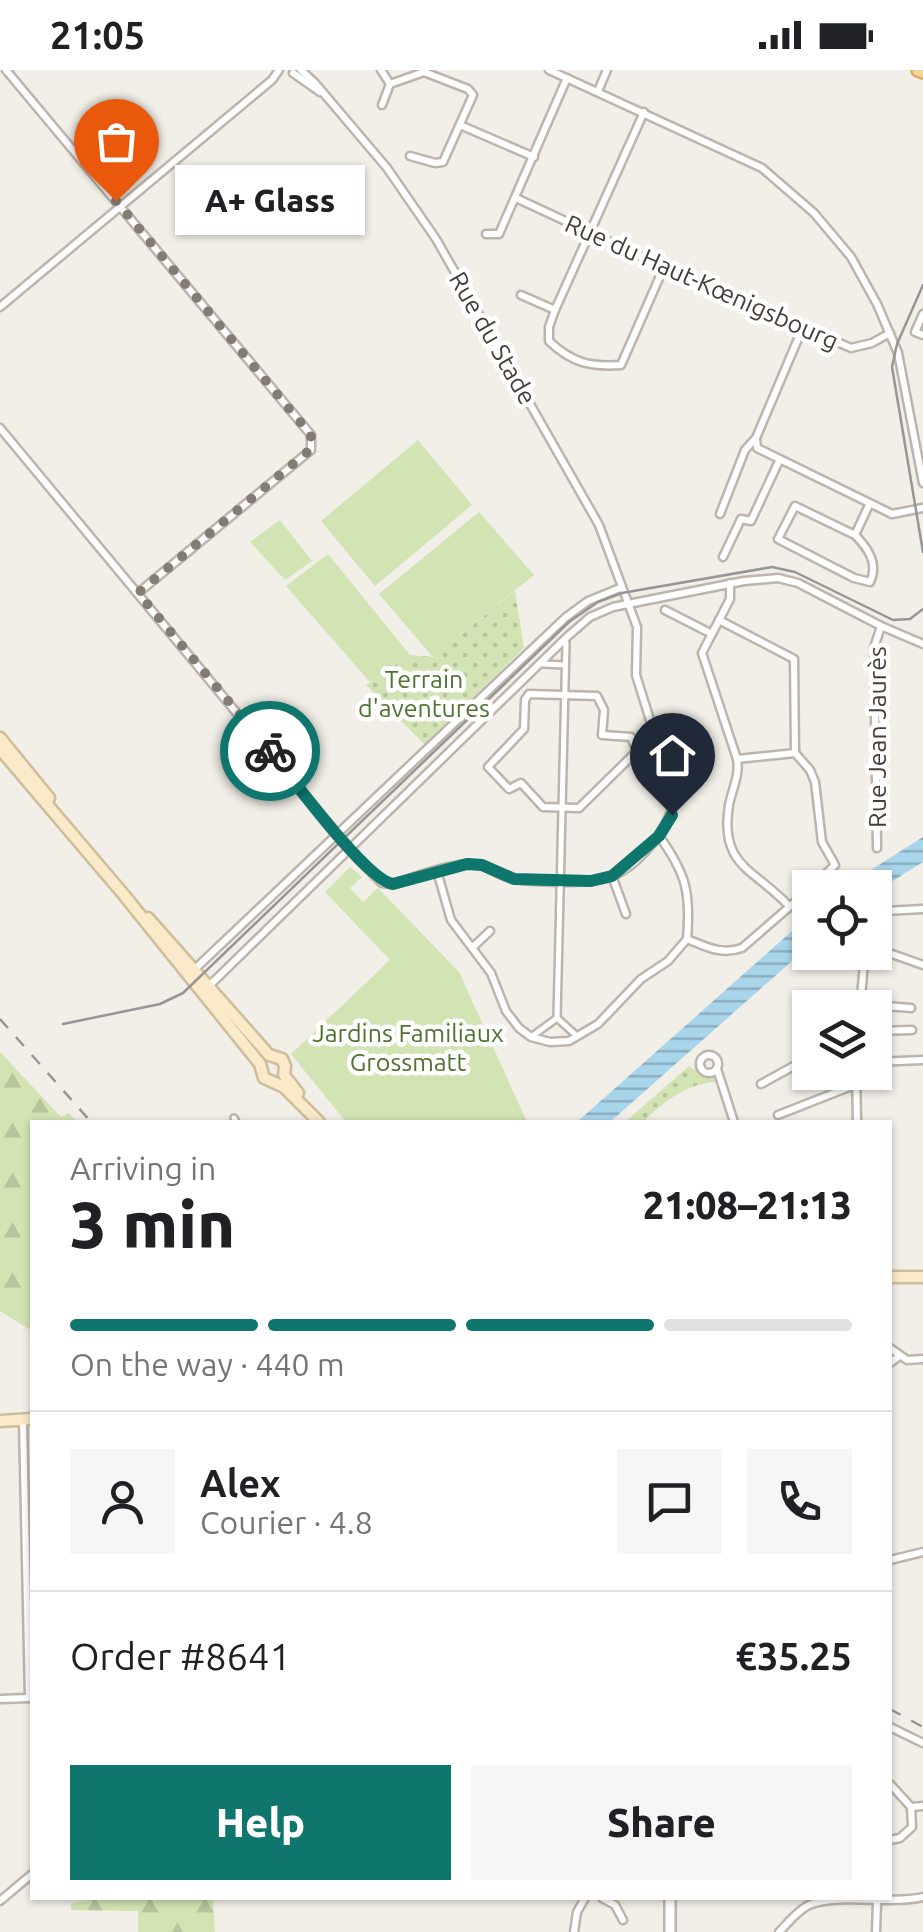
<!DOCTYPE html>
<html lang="en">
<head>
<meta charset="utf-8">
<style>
  body { margin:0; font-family:Ubuntu,sans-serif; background:#f6f6f6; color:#202124; height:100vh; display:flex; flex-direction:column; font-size:38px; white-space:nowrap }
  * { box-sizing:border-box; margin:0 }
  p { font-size:32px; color:#757577 }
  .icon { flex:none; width:55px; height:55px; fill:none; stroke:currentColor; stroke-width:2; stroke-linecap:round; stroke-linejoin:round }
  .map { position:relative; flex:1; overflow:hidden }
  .details { position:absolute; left:30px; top:1050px; width:862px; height:780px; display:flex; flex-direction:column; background:#fff; border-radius:0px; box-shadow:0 2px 8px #0004 }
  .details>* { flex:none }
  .tools { position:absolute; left:792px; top:800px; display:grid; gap:20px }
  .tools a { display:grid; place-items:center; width:100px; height:100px; border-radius:0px; background:#fff; box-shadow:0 2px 8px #0004; font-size:50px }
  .pin { position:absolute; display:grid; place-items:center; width:85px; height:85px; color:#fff; margin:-102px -42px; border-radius:50% 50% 50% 0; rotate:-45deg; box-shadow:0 0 10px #0007 }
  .pin .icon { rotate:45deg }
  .courier { position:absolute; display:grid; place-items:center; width:100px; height:100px; margin:-50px; border:8px solid #0f766e; border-radius:50%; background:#fff; color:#222; box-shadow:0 2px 12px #0007 }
  .bubble { position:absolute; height:70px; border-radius:0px; background:#fff; box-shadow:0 2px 8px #0004; font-size:32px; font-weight:800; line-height:70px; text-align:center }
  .overview em { font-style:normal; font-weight:800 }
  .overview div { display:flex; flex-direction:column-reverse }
  .overview { display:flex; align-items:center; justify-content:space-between; height:170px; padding:0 40px }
  h1 { font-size:65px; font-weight:800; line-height:75px }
  .bar { display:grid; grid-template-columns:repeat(4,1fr); gap:15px 10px; align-content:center; height:120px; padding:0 40px }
  .bar i { height:12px; border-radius:8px; background:#e0e0e0 }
  .bar .current { background:#0f766e }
  .bar p { grid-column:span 4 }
  .line { display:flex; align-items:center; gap:25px; padding:0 40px; border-top:2px solid #e0e0e0 }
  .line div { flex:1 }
  .round { display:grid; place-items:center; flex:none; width:105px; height:105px; border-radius:0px; background:#f6f6f6 }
  .primary-button { display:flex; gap:20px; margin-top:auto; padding:20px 40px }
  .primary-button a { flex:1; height:115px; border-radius:0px; background:#0f766e; color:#fff; font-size:40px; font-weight:800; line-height:115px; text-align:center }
  .primary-button a+a { background:#f6f6f6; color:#202124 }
  .status { display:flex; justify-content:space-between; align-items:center; height:70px; padding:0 50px; background:#fff; direction:ltr }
  .status svg { height:28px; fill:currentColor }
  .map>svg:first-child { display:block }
</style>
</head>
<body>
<div class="status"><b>21:05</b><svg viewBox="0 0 49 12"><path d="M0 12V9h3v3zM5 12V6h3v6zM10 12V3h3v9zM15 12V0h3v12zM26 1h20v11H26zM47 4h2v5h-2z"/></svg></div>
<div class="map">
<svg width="923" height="1862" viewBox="0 0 923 1862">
  <defs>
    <pattern id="forest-firs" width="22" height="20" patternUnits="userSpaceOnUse" patternTransform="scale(2.5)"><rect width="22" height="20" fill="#d2e4b3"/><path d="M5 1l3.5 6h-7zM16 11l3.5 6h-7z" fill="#b6c59b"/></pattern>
    <pattern id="park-dots" width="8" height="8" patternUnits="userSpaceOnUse" patternTransform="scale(2.5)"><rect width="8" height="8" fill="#d2e4b3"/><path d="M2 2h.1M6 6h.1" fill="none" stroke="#b6c59b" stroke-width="1.8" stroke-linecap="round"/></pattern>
    <pattern id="water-rules" width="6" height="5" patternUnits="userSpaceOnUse" patternTransform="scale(2.5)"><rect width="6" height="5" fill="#a9d5eb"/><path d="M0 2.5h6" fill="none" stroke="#8baebf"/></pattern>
  </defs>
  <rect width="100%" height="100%" fill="#f2eee8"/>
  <!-- forest -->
  <g fill="url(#forest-firs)">
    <polygon points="0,982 61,1047 69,1043 77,1052 32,1052 32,1261 0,1241"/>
    <polygon points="104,1828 213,1828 215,1862 138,1862 138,1841 71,1840 71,1833"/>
  </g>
  <!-- park -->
  <g fill="url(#park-dots)">
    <polygon points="515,521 524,578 424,674 366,615 410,585 433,587"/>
    <path d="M689 996 705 1006H714L715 1012C685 1014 664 1032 643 1052H625Z"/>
  </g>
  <!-- garden -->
  <g fill="#d2e4b3">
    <polygon points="418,370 472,435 375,516 321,451"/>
    <polygon points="479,442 534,505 433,587 379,524"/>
    <polygon points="280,450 312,491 285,510 250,472"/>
    <polygon points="328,484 410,585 370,612 286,516"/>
    <polygon points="350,797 362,807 350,818 363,832 378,818 459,902 527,1052 346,1052 291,984 390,890 325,822"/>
  </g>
  <!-- water -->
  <g fill="url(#water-rules)">
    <polygon points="923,767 923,792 875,822 875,818 844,817"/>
    <polygon points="810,845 810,875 610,1052 577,1052"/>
  </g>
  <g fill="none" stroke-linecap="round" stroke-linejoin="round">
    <!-- pedestrian casing -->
    <g stroke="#bdb5ab" stroke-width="10">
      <g id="pedestrian">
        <polyline points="543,594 565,595"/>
        <polyline points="557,948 577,966"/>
        <polyline points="531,967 557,948 566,573"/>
        <polyline points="234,1048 236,1052"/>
      </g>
    </g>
    <!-- minor casing -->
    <g stroke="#bdb5ab" stroke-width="11">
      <g id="minor">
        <polyline points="6,0 311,365 311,380 138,523"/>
        <polyline points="381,0 390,14 424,2 468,19 473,25 443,92 435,93 410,86"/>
        <polyline points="549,0 762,98 814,143 851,187 877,234 898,283 923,413"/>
        <polyline points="293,3 320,22"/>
        <polyline points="598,21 607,0"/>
        <polyline points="382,35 390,14"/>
        <path d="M644 42 555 240 549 257V271C572 293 590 297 621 295L664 197"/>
        <polyline points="460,55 534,87"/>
        <polyline points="516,128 664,197 851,278 872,273 890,263"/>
        <polyline points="486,164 499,164 567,8"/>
        <polyline points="521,225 555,240"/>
        <polyline points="0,237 272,10 279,0"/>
        <polyline points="923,244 915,262 923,265"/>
        <polyline points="803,257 756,368 757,378 892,444 923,438"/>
        <path d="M0 358 358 789 382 813 393 814C416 807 443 796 467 794 484 792 495 804 510 808 533 813 588 814 610 807 638 797 672 756 674 727L636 605 637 557 599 455 436 169 387 98 315 13 301 0"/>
        <polyline points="720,444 745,380 755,369"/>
        <path d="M855 465 795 436 778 469 854 508 870 512C879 494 868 478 855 465L869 435"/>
        <polyline points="723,487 741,449 751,451 779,391"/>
        <polyline points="730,513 730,529 702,583 737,689"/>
        <polyline points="665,540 712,564"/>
        <polyline points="719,550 794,589 795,683"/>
        <polyline points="637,681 631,667 602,665 604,640 597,626 529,624 525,630 524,659 488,697 509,719 521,713 543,737 579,738 637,681 659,679"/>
        <polyline points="877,778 874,578 881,556"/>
        <path d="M437 801 451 850 491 903 506 941 519 958 531 967 550 972 569 971 598 954 641 909 668 891 687 869C691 823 686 803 659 766"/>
        <polyline points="612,806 626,844"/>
        <path d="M789 836C755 799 719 797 729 735 732 719 740 706 737 689L795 683 810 700 815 712 822 772 835 795 811 818"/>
        <polyline points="875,851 884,841 923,839"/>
        <path d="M687 869C707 877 721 885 742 878L810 819"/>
        <polyline points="473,877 490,861"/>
        <polyline points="875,878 923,895"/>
        <polyline points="195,899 565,548 588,531 620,518"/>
        <polyline points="209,916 568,566 590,547 613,537 744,511 778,508 798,513 881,556 923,574"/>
        <polyline points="860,934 911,938"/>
        <polyline points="860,938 865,882"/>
        <polyline points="875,961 912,960"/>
        <circle cx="709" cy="994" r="9"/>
        <polyline points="875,992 923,990"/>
        <polyline points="717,999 734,1052"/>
        <polyline points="856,1002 857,1052"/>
        <polyline points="761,1014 810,987"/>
        <polyline points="778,1045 857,1014"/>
        <polyline points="890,1278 907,1290 923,1289"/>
        <polyline points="890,1293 898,1287"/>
        <polyline points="23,1351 29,1628"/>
        <polyline points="890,1490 923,1482"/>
        <polyline points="0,1629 29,1628"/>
        <polyline points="890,1657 923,1673"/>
        <polyline points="890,1714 911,1737 923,1736"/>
        <polyline points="890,1770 900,1768 912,1757 911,1737"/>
        <polyline points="602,1828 615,1835 623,1850"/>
        <polyline points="0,1831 32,1804"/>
        <polyline points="574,1862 577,1842 585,1828"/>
        <path d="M779 1862C788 1853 798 1840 809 1835 835 1823 890 1835 923 1827"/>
        <polyline points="876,1862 877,1832"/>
      </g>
    </g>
    <!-- tertiary casing -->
    <g stroke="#bdb5ab" stroke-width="14">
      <polyline id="tertiary" points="670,1862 670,1828"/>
    </g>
    <!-- secondary casing -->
    <g stroke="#cfbc9a" stroke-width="15">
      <g id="secondary">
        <polyline points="0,668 49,728"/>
        <polyline points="0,679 124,825 260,994 264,1008 284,1017 319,1052"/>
        <polyline points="148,848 269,985 282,989 285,996 284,1005 298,1023"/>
        <polyline points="890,1207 923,1207"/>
        <polyline points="0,1351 32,1349"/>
      </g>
    </g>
    <!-- primary casing -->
    <g stroke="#dab06e" stroke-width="16">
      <polyline id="primary" points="918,0 923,2"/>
    </g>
    <!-- pedestrian -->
    <use href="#pedestrian" stroke="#fff" stroke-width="5"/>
    <!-- minor -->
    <use href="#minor" stroke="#fff" stroke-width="6"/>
    <!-- tertiary -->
    <use href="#tertiary" stroke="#fff" stroke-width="9"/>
    <!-- secondary -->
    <use href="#secondary" stroke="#faeaca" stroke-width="10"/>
    <!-- primary -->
    <use href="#primary" stroke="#f6d59d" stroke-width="11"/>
    <!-- tram -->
    <g stroke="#969696" stroke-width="2.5">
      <polyline points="923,215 897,274 892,297 923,482"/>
      <polyline points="63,954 160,934 183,923 569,552 598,532 622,523 772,497 795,502 893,550 910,549 923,539"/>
    </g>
    <!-- rail -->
    <g stroke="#969696" stroke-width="2.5" stroke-dasharray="12 12" stroke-linecap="butt">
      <polyline points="0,949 91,1052"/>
      <polyline points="890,1639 923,1657"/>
    </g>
  </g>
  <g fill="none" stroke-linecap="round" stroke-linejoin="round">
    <!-- done -->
    <polyline stroke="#827c75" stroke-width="10" stroke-dasharray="0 18" points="116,131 311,365 310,380 138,523 270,681"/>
    <!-- route -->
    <path stroke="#0f766e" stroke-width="12" d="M270 681C291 707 367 811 393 814L467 794 482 795 514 809 591 811 612 806 659 766 672 745"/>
  </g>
  <g text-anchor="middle" stroke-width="9" stroke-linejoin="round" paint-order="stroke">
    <!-- street labels -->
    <g font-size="25" fill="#453e37" stroke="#fff">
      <text transform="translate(702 212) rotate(24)" y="9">Rue du Haut-Kœnigsbourg</text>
      <text transform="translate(493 268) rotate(60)" y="9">Rue du Stade</text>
      <text transform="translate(877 667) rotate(-90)" y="9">Rue Jean Jaurès</text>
    </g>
    <!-- park labels -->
    <g font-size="25" fill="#4e732f" stroke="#fff">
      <text x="424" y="618">Terrain<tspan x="424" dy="29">d'aventures</tspan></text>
      <text x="408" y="972">Jardins Familiaux<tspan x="408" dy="29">Grossmatt</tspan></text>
    </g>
  </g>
</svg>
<div class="tools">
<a><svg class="icon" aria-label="locate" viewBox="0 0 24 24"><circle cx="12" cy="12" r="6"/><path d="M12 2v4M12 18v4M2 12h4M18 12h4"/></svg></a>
<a><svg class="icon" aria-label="layers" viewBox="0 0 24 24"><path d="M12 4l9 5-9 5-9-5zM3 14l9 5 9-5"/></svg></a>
</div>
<div class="pin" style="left:116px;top:131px;background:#ea580c"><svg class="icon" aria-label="bag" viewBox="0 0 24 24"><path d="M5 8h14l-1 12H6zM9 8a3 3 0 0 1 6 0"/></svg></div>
<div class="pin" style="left:672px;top:745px;background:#1f2937"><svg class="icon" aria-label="home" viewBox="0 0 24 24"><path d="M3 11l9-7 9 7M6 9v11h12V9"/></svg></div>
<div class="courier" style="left:270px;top:681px"><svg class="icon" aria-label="bike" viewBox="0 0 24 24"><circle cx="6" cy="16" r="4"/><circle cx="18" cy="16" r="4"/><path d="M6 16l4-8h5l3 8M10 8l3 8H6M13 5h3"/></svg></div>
<div class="bubble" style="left:175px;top:95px;width:190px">A+ Glass</div>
<section class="details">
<div class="overview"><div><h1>3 min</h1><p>Arriving in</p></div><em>21:08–21:13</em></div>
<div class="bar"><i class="current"></i><i class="current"></i><i class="current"></i><i></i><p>On the way · 440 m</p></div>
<div class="line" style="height:180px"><a class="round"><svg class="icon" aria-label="person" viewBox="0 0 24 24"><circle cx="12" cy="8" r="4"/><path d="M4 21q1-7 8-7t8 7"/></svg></a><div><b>Alex</b><p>Courier · 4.8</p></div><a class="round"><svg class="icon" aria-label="chat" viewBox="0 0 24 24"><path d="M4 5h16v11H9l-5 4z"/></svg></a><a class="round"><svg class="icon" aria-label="phone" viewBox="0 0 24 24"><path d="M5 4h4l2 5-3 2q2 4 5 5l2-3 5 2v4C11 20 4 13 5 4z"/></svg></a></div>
<div class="line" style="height:130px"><div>Order #8641</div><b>€35.25</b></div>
<div class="primary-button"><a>Help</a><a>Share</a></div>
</section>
</div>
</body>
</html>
